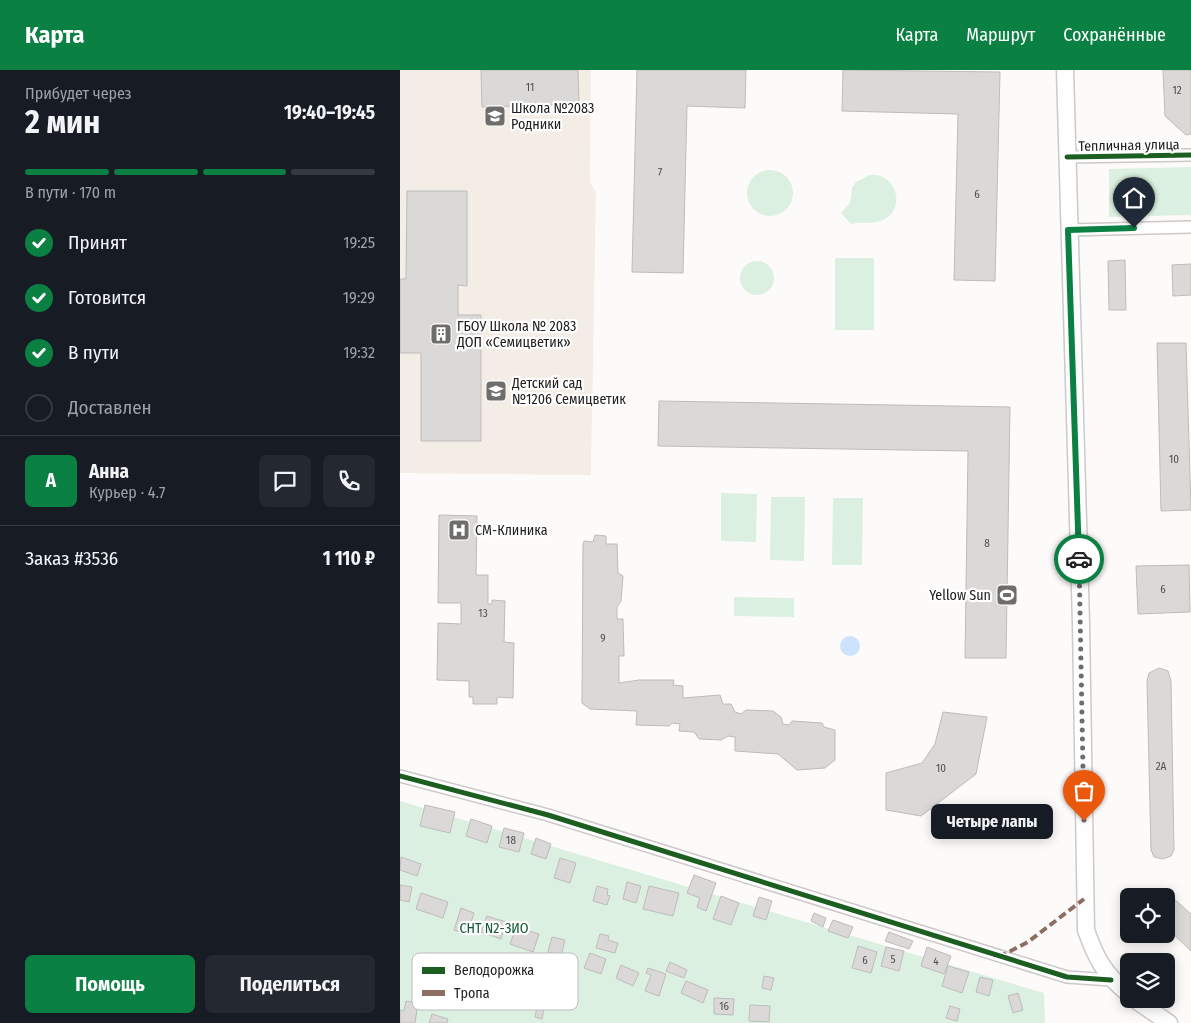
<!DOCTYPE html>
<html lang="ru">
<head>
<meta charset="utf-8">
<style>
  body { margin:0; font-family:"Fira Sans Condensed",sans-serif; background:#242831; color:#f1f3f6; height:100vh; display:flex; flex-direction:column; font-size:19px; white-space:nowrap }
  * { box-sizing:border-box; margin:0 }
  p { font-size:16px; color:#9ea1a6 }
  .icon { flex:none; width:28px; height:28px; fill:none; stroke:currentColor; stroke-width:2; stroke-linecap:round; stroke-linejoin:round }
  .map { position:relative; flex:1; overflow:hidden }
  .side { display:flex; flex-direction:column; background:#171b24; width:400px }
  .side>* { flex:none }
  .tools { position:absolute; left:720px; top:818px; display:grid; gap:10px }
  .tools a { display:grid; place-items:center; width:55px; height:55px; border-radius:8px; background:#171b24; box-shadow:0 2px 12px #0003; font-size:25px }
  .pin { position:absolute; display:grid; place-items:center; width:42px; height:42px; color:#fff; margin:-51px -21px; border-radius:50% 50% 50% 0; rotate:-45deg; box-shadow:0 0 5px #0007 }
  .pin .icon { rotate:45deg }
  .courier { position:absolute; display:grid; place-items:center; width:50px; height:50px; margin:-25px; border:4px solid #0b8043; border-radius:50%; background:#fff; color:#222; box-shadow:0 1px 6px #0007 }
  .bubble { position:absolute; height:35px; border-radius:8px; background:#171b24; box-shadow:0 2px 12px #0003; font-size:16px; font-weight:700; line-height:35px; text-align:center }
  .headline em { font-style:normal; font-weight:700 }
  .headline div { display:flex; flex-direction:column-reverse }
  .headline { display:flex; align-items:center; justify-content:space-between; height:85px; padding:0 25px }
  h1 { font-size:32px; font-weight:700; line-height:38px }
  .bar { display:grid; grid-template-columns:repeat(4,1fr); gap:8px 5px; align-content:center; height:60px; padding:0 25px }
  .bar i { height:6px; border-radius:4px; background:#363941 }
  .bar .active { background:#0b8043 }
  .bar p { grid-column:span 4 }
  .line { display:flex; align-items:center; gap:12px; padding:0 25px; border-top:1px solid #363941 }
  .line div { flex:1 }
  .round { display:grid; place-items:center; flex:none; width:52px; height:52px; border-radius:8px; background:#242831 }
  ol { padding:0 25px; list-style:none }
  li { display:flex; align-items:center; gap:15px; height:55px }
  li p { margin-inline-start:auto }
  li .icon { padding:5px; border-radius:50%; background:#0b8043; color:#fff; stroke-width:4 }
  li:last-child { color:#9ea1a6 }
  li i { width:28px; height:28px; border:2px solid #363941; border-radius:50% }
  .cta { display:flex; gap:10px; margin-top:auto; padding:10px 25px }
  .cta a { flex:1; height:58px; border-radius:8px; background:#0b8043; color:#fff; font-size:20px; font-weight:700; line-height:58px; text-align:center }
  .cta a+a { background:#242831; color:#f1f3f6 }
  header { display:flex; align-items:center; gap:30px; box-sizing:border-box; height:70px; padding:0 25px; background:#0b8043; color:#fff }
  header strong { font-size:24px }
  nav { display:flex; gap:28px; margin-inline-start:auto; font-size:18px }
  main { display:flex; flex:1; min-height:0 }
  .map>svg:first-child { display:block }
</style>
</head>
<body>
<header>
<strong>Карта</strong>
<nav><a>Карта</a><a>Маршрут</a><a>Сохранённые</a></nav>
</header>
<main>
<section class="side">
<div class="headline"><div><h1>2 мин</h1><p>Прибудет через</p></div><em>19:40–19:45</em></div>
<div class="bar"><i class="active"></i><i class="active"></i><i class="active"></i><i></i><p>В пути · 170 m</p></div>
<ol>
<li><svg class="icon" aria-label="check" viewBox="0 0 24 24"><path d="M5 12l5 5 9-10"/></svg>Принят<p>19:25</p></li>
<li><svg class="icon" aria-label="check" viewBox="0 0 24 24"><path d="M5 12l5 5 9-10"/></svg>Готовится<p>19:29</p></li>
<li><svg class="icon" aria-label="check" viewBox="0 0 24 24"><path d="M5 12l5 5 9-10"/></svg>В пути<p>19:32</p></li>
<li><i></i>Доставлен</li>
</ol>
<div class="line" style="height:90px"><b class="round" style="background:#0b8043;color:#fff">А</b><div><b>Анна</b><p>Курьер · 4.7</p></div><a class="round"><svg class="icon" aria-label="chat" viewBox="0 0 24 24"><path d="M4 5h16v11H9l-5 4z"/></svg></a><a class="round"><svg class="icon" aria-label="phone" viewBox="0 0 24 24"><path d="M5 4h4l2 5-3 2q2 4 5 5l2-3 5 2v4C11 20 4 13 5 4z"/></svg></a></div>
<div class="line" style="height:65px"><div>Заказ #3536</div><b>1 110 ₽</b></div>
<div class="cta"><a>Помощь</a><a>Поделиться</a></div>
</section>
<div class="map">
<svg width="791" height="953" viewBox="0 0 791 953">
  <rect width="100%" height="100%" fill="#fdfbf9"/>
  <!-- built -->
  <polygon fill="#f4ede6" points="0,0 191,0 190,104 191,114 196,122 191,405 0,403"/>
  <!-- green -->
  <g fill="#dbf0e0">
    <polygon points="791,97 791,145 709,147 709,99"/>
    <circle cx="370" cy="123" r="23"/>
    <path d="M470 105C495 102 507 137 485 149 475 155 463 151 451 154L441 143 450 133 452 118 456 112Z"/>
    <rect x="435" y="188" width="39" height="72"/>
    <circle cx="357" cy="208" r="17"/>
    <polygon points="321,423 357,424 356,472 321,471"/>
    <polygon points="371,427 405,427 404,491 370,490"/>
    <polygon points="433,428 463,428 462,495 432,495"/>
    <polygon points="334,527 394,528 394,547 334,546"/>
    <polygon points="0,731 644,923 645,953 0,953"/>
  </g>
  <!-- water -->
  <circle fill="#cde2fc" cx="450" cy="576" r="10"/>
  <!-- building -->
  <g fill="#dbd9d7" stroke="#bdbcba">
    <polygon points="81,0 178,0 179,34 82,37"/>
    <polygon points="237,0 346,0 345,38 287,36 283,203 232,202"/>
    <polygon points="443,0 600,2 595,211 554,210 558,44 442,41"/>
    <polygon points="763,0 791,0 791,64 786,65 765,46"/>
    <polygon points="7,121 67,121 67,216 58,215 58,245 81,245 81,371 21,371 21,283 0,283 0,209 6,209"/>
    <polygon points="725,190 726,240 709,240 708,191"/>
    <polygon points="791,194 791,225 773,226 772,195"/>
    <polygon points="757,273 786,273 791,440 761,441"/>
    <polygon points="259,331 610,337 606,588 565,588 568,381 258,376"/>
    <polygon points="39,445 77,446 76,505 88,505 88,534 92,534 92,530 105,531 104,572 114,573 113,628 97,627 97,634 73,634 73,627 69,627 69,611 37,610 38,553 61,554 61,533 38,533"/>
    <polygon points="195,465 206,466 206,474 217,474 218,503 223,506 221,531 217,537 217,549 223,549 224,586 219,586 219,613 239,610 274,610 273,615 283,616 283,628 320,625 323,634 331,634 335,642 341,644 346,640 373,641 381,647 383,654 389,655 392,651 422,653 424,657 435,660 435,690 425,698 397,700 378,684 335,681 335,667 328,666 321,670 299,669 294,662 279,661 280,654 272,653 269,656 236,655 237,641 190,639 182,633 183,475 184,471 193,472"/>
    <polygon points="789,495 790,542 738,544 736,496"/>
    <polygon points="759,598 768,601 771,611 774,780 771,786 763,789 754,787 751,780 747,611 749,603"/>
    <polygon points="543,642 587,647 576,704 521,746 486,740 486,703 522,693 535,674"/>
    <polygon points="25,735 55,742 50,763 20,756"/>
    <polygon points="71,749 92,756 87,773 66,766"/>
    <polygon points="104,758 124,763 119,782 99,777"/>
    <polygon points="136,768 151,774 146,789 131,784"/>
    <polygon points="1,787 21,794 17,806 0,800"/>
    <polygon points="160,788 176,793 170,813 154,808"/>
    <polygon points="294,805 316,813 306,841 297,837 300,828 287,823"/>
    <polygon points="227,812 241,816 236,833 223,829"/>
    <polygon points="0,815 12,817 9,832 0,830"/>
    <polygon points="197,816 208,819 207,825 210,826 207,835 193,831"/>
    <polygon points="249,816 279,823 273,846 243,839"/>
    <polygon points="21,823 48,832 43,848 16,839"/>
    <polygon points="321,826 339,833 331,855 313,849"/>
    <polygon points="359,827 372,831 366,850 353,846"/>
    <polygon points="773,828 791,844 791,881 766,857 766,835"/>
    <polygon points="61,838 74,843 67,864 54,860"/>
    <polygon points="414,843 426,848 423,857 411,851"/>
    <polygon points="87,846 106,852 101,869 81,862"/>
    <polygon points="433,850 453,857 448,868 428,861"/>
    <polygon points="116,857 139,864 133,882 110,874"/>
    <polygon points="489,862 513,871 509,879 485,871"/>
    <polygon points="200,864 209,866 208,870 218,873 215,883 196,878"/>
    <polygon points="152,867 165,870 161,886 148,882"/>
    <polygon points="458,876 477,882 471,903 452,898"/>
    <polygon points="486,877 504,881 499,901 481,896"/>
    <polygon points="527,877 551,886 544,904 521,896"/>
    <polygon points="190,883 206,889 201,904 184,898"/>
    <polygon points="270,892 287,900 284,908 266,901"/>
    <polygon points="221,895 239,903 233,916 216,908"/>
    <polygon points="548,896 569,902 562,923 542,916"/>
    <polygon points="248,898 266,904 259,926 245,921 251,905 246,903"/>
    <polygon points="364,906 374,908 371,920 362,918"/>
    <polygon points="580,907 593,910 589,926 576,922"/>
    <polygon points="286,911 308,920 303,933 281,923"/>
    <polygon points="140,922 147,924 142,949 135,947"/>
    <polygon points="618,923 623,940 613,943 608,926"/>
    <polygon points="314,928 334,929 333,945 314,944"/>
    <polygon points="6,931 18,933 15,953 0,953 0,940 4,941"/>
    <polygon points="350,935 370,936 369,952 349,951"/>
    <polygon points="550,936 560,939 557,951 546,948"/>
    <polygon points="32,944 48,949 47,953 29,953"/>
  </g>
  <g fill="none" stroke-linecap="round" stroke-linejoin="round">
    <!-- street casing -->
    <g stroke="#cccac8" stroke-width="14">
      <g id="street">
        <polyline points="667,87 791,85"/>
        <polyline points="669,160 791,157"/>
        <polyline points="0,706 148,745 667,907 711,910"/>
      </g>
    </g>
    <!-- secondary casing -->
    <g stroke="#cccac8" stroke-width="19">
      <g id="secondary">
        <path d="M665 0 681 554 686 860C696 889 705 905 729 924"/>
        <polyline points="734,929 769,953"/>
      </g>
    </g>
    <!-- street -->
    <use href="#street" stroke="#fffefe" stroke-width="11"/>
    <!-- secondary -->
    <use href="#secondary" stroke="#fffefe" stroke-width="16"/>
    <!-- quiet -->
    <polyline stroke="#8d6e63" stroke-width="4" stroke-dasharray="8 4" stroke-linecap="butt" points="599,887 628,872 684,829"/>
    <!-- cycleway casing -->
    <g stroke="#fff" stroke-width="8">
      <g id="cycleway">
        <polyline points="667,87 791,85"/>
        <polyline points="0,706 148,745 667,907 711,910"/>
      </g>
    </g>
    <!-- cycleway -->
    <use href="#cycleway" stroke="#1b5e20" stroke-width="5"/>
  </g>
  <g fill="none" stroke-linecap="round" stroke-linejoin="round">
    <!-- done -->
    <polyline stroke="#6f6d6b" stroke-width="5" stroke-dasharray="0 9" points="679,489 684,751"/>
    <!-- route -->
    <polyline stroke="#0b8043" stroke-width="6" points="679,489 668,160 734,158"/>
  </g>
  <!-- icons -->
  <defs>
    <g id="school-square" transform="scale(1.125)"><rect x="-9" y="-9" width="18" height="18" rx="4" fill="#6f6d6b" stroke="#fff"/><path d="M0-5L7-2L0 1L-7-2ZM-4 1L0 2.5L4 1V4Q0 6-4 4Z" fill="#fff"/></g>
    <g id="building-square" transform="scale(1.125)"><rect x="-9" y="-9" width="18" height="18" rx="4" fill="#6f6d6b" stroke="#fff"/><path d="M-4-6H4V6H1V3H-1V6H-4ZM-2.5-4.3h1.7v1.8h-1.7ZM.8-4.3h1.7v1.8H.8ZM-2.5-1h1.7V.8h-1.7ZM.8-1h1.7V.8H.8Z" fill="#fff"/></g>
    <g id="hospital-square" transform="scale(1.125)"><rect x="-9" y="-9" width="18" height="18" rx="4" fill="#6f6d6b" stroke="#fff"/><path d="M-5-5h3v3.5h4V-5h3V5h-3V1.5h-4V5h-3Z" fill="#fff"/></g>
    <g id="stadium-square" transform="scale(1.125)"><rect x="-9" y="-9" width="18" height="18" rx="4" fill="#6f6d6b" stroke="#fff"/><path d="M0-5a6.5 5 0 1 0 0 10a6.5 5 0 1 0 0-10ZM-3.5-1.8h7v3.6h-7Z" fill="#fff"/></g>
  </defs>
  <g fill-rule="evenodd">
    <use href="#school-square" x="95" y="46"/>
    <use href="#building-square" x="41" y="264"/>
    <use href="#school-square" x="96" y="321"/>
    <use href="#hospital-square" x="59" y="460"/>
    <use href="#stadium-square" x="607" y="525"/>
  </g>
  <g text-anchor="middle" stroke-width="4.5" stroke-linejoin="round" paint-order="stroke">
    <!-- number labels -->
    <g font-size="11" fill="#504e4c">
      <text x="130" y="21">11</text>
      <text x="777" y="24">12</text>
      <text x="260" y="106">7</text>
      <text x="577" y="128">6</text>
      <text x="774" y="393">10</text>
      <text x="587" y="477">8</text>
      <text x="763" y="523">6</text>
      <text x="83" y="547">13</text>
      <text x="203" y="572">9</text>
      <text x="761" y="700">2А</text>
      <text x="541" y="702">10</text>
      <text x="111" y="774">18</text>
      <text x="493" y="893">5</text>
      <text x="465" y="894">6</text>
      <text x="536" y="895">4</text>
      <text x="324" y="940">16</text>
    </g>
    <!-- poi labels -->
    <g font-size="14" fill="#22201e" stroke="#fff" text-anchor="start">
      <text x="111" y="43">Школа №2083<tspan x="111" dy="16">Родники</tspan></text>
      <text x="57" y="261">ГБОУ Школа № 2083<tspan x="57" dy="16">ДОП «Семицветик»</tspan></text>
      <text x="112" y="318">Детский сад<tspan x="112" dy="16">№1206 Семицветик</tspan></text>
      <text x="75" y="465">СМ-Клиника</text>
      <text x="591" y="530" text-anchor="end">Yellow Sun</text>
    </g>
    <!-- street labels -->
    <g font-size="14" fill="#22201e" stroke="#fff">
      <text transform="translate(729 75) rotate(-1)" y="5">Тепличная улица</text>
    </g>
    <!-- park labels -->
    <g font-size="14" fill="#135a34" stroke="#fff">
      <text x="94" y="863">СНТ N2-ЗИО</text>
    </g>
  </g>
  <!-- legend -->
  <rect x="12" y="883" width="166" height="57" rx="8" fill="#fff" stroke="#bdbcbc" stroke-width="1"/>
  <rect x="22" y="897" width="23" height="7" fill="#1b5e20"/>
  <rect x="22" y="920" width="23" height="6" fill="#8d6e63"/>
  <g font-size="14" fill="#22201e">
    <text x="54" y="905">Велодорожка</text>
    <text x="54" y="928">Тропа</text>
  </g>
</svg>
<div class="tools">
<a><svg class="icon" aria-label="locate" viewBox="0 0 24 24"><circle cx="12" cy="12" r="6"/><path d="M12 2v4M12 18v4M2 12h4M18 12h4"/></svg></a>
<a><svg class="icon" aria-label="layers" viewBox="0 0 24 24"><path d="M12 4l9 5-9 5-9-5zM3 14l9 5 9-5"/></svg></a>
</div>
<div class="pin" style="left:684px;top:751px;background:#ea580c"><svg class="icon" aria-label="bag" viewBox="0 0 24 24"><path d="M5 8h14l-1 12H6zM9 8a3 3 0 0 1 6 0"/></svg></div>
<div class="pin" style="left:734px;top:158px;background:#1f2937"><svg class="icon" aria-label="home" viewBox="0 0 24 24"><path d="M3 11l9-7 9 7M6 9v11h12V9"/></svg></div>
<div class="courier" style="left:679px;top:489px"><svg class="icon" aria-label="car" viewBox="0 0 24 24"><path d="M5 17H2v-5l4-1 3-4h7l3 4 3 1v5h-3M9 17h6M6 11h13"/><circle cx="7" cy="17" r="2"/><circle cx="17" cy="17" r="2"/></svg></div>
<div class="bubble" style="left:531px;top:734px;width:122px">Четыре лапы</div>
</div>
</main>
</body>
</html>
